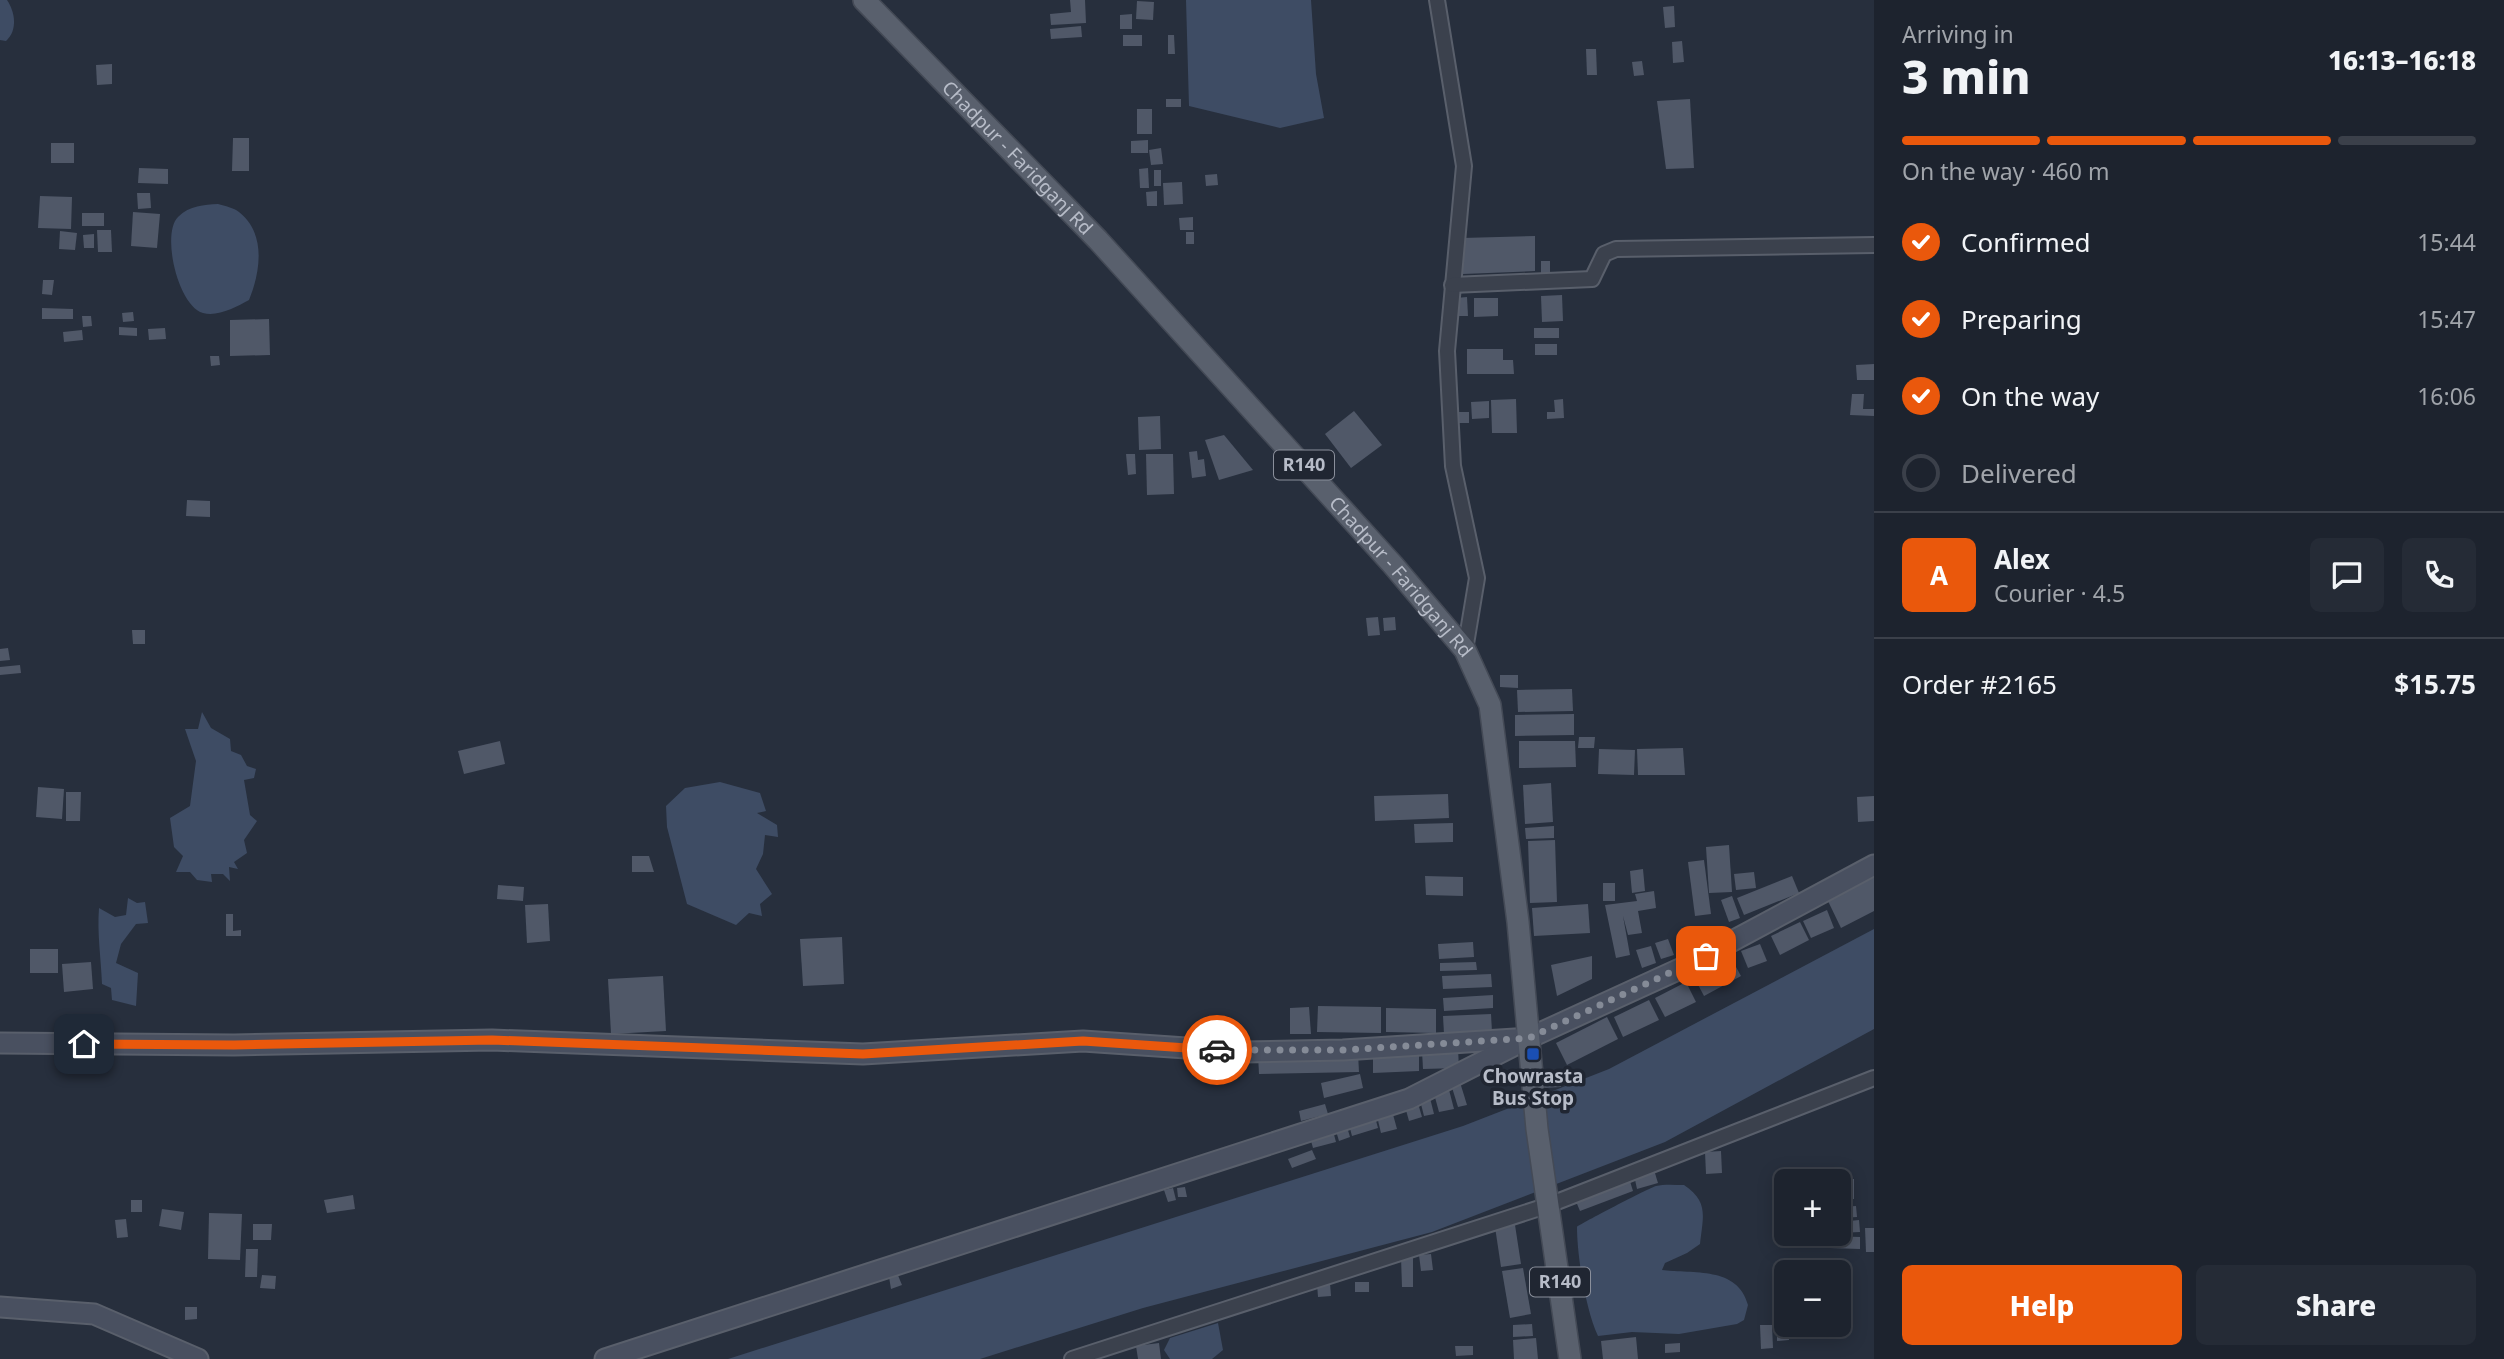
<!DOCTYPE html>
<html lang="en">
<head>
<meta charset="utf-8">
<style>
  body { margin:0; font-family:"Noto Sans",sans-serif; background:#252b36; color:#f1f3f6; height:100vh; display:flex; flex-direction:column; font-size:26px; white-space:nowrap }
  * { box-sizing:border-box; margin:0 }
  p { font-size:23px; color:#a0a4aa }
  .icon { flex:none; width:38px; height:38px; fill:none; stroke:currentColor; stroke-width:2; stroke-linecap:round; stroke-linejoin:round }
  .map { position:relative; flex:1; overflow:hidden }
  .sheet { display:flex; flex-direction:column; background:#1d232e; width:630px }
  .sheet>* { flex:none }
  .buttons { position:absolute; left:1774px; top:1169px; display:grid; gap:14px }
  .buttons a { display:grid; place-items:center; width:77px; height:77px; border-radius:10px; background:#1d232e; box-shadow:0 4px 18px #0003,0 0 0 2px #3b404a; font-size:35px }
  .pin { position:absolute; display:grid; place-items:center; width:60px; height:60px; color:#fff; margin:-30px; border-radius:14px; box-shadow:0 4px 10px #0006 }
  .courier { position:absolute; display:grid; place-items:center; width:70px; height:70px; margin:-35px; border:5px solid #ea580c; border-radius:50%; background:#fff; color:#222; box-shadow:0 2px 9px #0007 }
  .headline em { font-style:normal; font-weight:800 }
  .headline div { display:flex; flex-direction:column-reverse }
  .headline { display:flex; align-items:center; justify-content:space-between; height:119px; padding:0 28px }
  h1 { font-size:46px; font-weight:800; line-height:52px }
  .bar { display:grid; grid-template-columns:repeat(4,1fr); gap:10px 7px; align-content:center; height:84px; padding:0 28px }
  .bar i { height:9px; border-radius:5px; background:#3b404a }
  .bar .current { background:#ea580c }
  .bar p { grid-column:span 4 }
  .line { display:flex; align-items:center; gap:18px; padding:0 28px; border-top:2px solid #3b404a }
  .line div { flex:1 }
  .round { display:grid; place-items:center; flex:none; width:74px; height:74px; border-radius:10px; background:#252b36 }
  ol { padding:0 28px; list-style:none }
  li { display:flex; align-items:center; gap:21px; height:77px }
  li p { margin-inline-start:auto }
  li .icon { padding:7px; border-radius:50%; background:#ea580c; color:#fff; stroke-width:4 }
  li:last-child { color:#a0a4aa }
  li i { width:38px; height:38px; border:4px solid #3b404a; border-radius:50% }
  .button { display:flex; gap:14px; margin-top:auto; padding:14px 28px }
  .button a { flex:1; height:80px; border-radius:10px; background:#ea580c; color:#fff; font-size:28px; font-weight:800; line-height:80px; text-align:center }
  .button a+a { background:#252b36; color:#f1f3f6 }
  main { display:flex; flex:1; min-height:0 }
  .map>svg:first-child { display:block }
</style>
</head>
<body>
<main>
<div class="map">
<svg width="1874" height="1359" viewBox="0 0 1874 1359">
  <rect width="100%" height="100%" fill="#272f3d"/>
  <!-- water -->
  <g fill="#3e4c64">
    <path d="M0 0H7C15 12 18 30 6 41L0 40Z"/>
    <polygon points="1186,0 1311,0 1316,74 1324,118 1280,128 1189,106"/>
    <path d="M218 204C225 206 234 208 239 212 267 234 260 273 249 300 236 307 218 317 203 313 178 306 161 234 178 217 190 205 204 205 218 204Z"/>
    <polygon points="202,712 211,728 230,739 231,751 241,755 247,766 256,769 254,778 244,780 250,815 257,821 244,840 247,853 234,862 238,869 229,867 230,881 223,874 211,874 212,882 197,880 190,872 176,872 183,856 174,847 170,818 190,806 196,761 185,729 198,729"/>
    <polygon points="720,782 760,793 766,811 757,813 777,825 778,837 765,835 763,854 756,869 772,894 760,904 762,916 749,913 736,925 687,904 667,827 666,806 685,788"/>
    <path d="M128 898 137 903 145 902 148 923 136 924 121 944 116 963 138 973 136 1006 112 1000 111 988 102 984C101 958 97 933 99 908L115 917 126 915Z"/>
    <polygon points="1874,929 1874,1029 1665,1142 1432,1232 1143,1308 980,1359 728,1359 1463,1126 1609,1069"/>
    <path d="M1684 1185C1709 1202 1703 1216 1700 1244L1687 1253 1665 1263 1662 1270C1693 1274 1738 1266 1748 1305L1744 1320 1737 1324 1679 1334 1632 1332 1598 1336C1586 1311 1577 1256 1577 1227 1580 1224 1649 1188 1656 1186 1664 1184 1675 1185 1684 1185Z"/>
    <polygon points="1218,1323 1223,1350 1212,1359 1170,1359 1164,1350 1170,1338"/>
  </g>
  <!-- building -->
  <g fill="#505868">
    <polygon points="1070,0 1085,0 1086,23 1051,25 1050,14 1071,12"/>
    <polygon points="1137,1 1154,2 1153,20 1136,19"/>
    <polygon points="1674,6 1675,27 1665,28 1663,7"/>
    <polygon points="1132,14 1132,29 1120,29 1120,15"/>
    <polygon points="1081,26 1082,37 1051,39 1050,29"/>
    <rect x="1123" y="35" width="19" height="11"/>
    <polygon points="1168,35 1174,35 1175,54 1168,54"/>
    <polygon points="1682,41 1684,62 1673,63 1672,42"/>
    <polygon points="1586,49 1596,49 1597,75 1587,75"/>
    <polygon points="1642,61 1644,75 1634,76 1632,62"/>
    <polygon points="112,64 112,84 97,85 96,65"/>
    <rect x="1166" y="99" width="15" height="8"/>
    <polygon points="1690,99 1694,168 1666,169 1657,101"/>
    <rect x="1137" y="109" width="15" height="25"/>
    <polygon points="233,138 249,138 249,171 232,171"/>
    <polygon points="1148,140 1148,153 1131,153 1131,141"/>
    <rect x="51" y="143" width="23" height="20"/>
    <polygon points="1161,148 1163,164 1151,165 1149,150"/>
    <polygon points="139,168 168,169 168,184 138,183"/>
    <polygon points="1148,168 1149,188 1140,188 1139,169"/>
    <rect x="1154" y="170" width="7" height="16"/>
    <polygon points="1217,174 1218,185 1206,186 1205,175"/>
    <polygon points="1182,182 1183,204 1164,205 1163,183"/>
    <polygon points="1157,191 1157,206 1147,206 1146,192"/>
    <polygon points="137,193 150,193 151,208 138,209"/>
    <polygon points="40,196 72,197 71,229 38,228"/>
    <polygon points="133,212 160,214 157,248 131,246"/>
    <rect x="82" y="213" width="22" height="13"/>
    <polygon points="1193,217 1193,230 1180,230 1179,218"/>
    <polygon points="97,230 111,230 112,252 98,252"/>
    <polygon points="60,231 77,233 75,250 59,249"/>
    <rect x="1186" y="232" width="8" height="12"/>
    <polygon points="94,234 94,248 84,248 83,235"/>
    <polygon points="1535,236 1535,271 1463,274 1462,238"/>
    <polygon points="1541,261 1550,261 1550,276 1541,275"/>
    <polygon points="43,280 54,280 52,295 42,294"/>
    <polygon points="1562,295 1563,321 1542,322 1541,296"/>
    <polygon points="1467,297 1468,316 1457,316 1456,298"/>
    <polygon points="1474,298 1498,298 1498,316 1474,317"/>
    <polygon points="42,308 73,309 73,319 42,319"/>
    <polygon points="133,312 134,321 123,322 122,313"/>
    <polygon points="82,316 91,316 92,326 83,327"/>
    <polygon points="269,319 270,355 230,356 230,320"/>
    <polygon points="119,327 137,328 137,336 119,335"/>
    <polygon points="165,328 166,339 149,340 148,329"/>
    <rect x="1534" y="328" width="25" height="10"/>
    <polygon points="82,330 83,340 64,342 63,332"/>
    <rect x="1535" y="344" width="22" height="11"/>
    <polygon points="1467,349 1503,349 1503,360 1513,360 1514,374 1467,374"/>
    <polygon points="210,356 219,356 220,365 211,366"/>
    <polygon points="1874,364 1874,380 1857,380 1856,365"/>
    <polygon points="1852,394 1864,394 1863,409 1874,409 1874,416 1850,415"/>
    <polygon points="1516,399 1517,433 1492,433 1491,400"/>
    <polygon points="1563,399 1564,418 1547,419 1547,412 1555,412 1554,400"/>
    <polygon points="1489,401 1489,418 1472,419 1471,402"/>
    <polygon points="1354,411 1382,445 1351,468 1325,434"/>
    <polygon points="1456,412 1469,412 1469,423 1457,423"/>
    <polygon points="1160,416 1161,449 1139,450 1138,417"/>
    <polygon points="1224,435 1253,470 1219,480 1205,440"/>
    <polygon points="1197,451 1198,460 1204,459 1206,476 1192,478 1189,452"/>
    <polygon points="1126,454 1135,454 1136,474 1128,475"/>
    <polygon points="1146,454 1173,454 1174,494 1147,495"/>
    <polygon points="187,500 210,501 210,517 186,516"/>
    <polygon points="1378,617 1380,635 1368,636 1366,618"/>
    <polygon points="1395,617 1396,630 1384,631 1383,618"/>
    <polygon points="132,630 145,630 145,644 133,644"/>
    <polygon points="8,648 10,660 0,661 0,649"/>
    <polygon points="20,665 21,673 0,675 0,667"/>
    <polygon points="1500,675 1518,675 1518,688 1500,687"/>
    <polygon points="1572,689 1573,711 1518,712 1517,690"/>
    <polygon points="1574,714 1574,735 1515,736 1515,715"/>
    <polygon points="1579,737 1595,737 1594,748 1578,748"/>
    <polygon points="500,741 505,764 464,774 458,751"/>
    <polygon points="1519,741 1575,741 1576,767 1519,768"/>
    <polygon points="1683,748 1685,775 1638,775 1637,749"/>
    <polygon points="1599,749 1635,750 1634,775 1598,774"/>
    <polygon points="1551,783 1553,822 1525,824 1523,785"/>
    <polygon points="38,787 64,789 62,819 36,817"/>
    <polygon points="66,792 81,792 80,821 66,821"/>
    <polygon points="1448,794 1449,818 1375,821 1374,796"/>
    <polygon points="1874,796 1874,821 1858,822 1857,797"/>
    <polygon points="1453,823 1453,842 1415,843 1414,824"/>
    <polygon points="1554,826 1554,838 1526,839 1525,828"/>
    <polygon points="1555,840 1557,902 1530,903 1528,841"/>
    <polygon points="1729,845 1732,892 1709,893 1706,847"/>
    <polygon points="632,856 649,856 654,872 632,872"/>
    <polygon points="1704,860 1711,914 1695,916 1688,862"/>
    <polygon points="1643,869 1645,891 1632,893 1630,871"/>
    <polygon points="1754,872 1756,888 1736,890 1734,874"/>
    <polygon points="1874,875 1874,911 1841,928 1827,899"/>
    <polygon points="1425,876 1463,877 1463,896 1426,895"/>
    <polygon points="1792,876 1799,893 1744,915 1737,898"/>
    <rect x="1603" y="883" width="12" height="18"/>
    <polygon points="498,885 524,887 523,901 497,899"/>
    <polygon points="1654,891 1656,908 1638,911 1642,933 1628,935 1623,916 1630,955 1616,958 1605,905 1637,901 1635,894"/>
    <polygon points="1732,896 1740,918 1729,922 1721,900"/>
    <polygon points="548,904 550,941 527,943 525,905"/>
    <polygon points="1588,904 1590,933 1534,936 1532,908"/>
    <polygon points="1827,910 1834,928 1811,938 1803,921"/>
    <polygon points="226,914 233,914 233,931 241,930 241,936 226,936"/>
    <polygon points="1800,922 1809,940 1780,955 1771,936"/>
    <polygon points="1697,928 1702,943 1688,948 1683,934"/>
    <polygon points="842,937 844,984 803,986 800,939"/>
    <polygon points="1668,939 1674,955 1661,959 1655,943"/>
    <polygon points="1473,942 1474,957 1439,959 1438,944"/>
    <polygon points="1760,944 1767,961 1748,968 1741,951"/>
    <polygon points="1651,946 1656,963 1642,968 1636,950"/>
    <rect x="30" y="949" width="28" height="24"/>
    <polygon points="1592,956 1592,979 1557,996 1551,965"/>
    <polygon points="1731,958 1741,976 1704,996 1694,977"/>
    <polygon points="91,962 93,989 64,992 62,964"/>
    <polygon points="1476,962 1477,970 1440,971 1440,963"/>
    <polygon points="1491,974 1492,987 1443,989 1442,976"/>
    <polygon points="663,976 666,1031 611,1034 608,979"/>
    <polygon points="1686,982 1696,1002 1665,1017 1655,998"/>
    <polygon points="1493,995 1493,1008 1444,1011 1443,998"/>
    <polygon points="1649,1000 1659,1020 1623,1037 1614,1017"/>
    <polygon points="1318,1006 1381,1007 1381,1033 1317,1032"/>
    <polygon points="1309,1007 1311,1034 1290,1034 1290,1008"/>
    <polygon points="1386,1008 1436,1009 1436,1033 1386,1032"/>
    <polygon points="1491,1014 1492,1032 1444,1034 1443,1016"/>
    <polygon points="1607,1017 1618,1039 1567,1065 1556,1043"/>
    <polygon points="1419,1049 1419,1071 1373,1073 1373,1050"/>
    <polygon points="1458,1049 1459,1068 1423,1069 1422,1051"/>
    <polygon points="1358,1053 1359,1072 1259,1074 1258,1055"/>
    <polygon points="1360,1074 1363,1088 1324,1098 1321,1083"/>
    <polygon points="1560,1076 1561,1087 1543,1088 1542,1077"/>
    <polygon points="1459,1079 1467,1105 1458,1107 1450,1081"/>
    <polygon points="1448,1086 1454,1109 1439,1112 1433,1090"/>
    <polygon points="1429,1094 1434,1114 1424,1116 1419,1096"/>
    <polygon points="1389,1100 1397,1129 1381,1133 1374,1104"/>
    <polygon points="1417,1100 1422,1117 1409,1121 1404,1103"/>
    <polygon points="1325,1104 1328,1114 1301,1121 1299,1111"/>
    <polygon points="1372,1106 1378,1128 1352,1136 1346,1113"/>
    <polygon points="1329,1116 1336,1142 1313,1148 1306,1123"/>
    <polygon points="1344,1117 1350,1137 1339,1141 1333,1121"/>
    <polygon points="1312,1150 1316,1159 1292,1168 1288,1159"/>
    <polygon points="1721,1151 1722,1173 1706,1174 1705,1152"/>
    <polygon points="1654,1170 1658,1183 1637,1189 1634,1175"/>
    <polygon points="1629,1178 1633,1191 1580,1211 1575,1199"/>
    <rect x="1839" y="1179" width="15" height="20"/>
    <polygon points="1185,1187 1187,1197 1178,1197 1177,1188"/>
    <polygon points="1173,1188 1176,1200 1168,1202 1164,1190"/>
    <polygon points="353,1195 355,1209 327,1213 324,1200"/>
    <rect x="131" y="1200" width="11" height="12"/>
    <polygon points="1856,1206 1857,1217 1839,1218 1839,1207"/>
    <polygon points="162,1209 184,1212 181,1230 159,1226"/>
    <polygon points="209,1213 242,1214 240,1260 208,1259"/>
    <polygon points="126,1219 128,1237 117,1238 115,1220"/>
    <polygon points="1859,1220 1860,1232 1839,1233 1839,1222"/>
    <polygon points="253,1224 272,1224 271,1240 253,1240"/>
    <polygon points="1515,1225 1521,1264 1501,1267 1495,1227"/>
    <polygon points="1865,1228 1874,1228 1874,1252 1866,1252"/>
    <polygon points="1830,1236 1860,1237 1860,1249 1830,1248"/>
    <polygon points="246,1249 258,1249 257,1277 245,1277"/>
    <polygon points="1431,1254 1433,1270 1421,1271 1419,1255"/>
    <polygon points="1401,1257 1413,1257 1413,1287 1402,1287"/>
    <polygon points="1523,1268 1531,1314 1510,1318 1502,1271"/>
    <polygon points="897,1273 902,1285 891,1289 889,1277 873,1282 871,1276"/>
    <polygon points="262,1275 276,1276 275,1289 260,1288"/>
    <rect x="1355" y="1282" width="14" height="10"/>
    <polygon points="1330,1283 1331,1296 1318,1297 1317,1284"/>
    <polygon points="185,1307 197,1307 197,1319 185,1320"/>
    <polygon points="1532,1324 1533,1336 1513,1337 1513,1325"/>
    <polygon points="1777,1324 1788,1325 1789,1340 1777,1341"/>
    <polygon points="1760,1325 1772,1325 1773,1348 1761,1349"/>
    <polygon points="1636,1337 1638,1359 1603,1359 1601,1341"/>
    <polygon points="1536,1338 1538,1359 1514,1359 1513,1340"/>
    <polygon points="1159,1343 1161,1359 1138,1359 1136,1346"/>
    <polygon points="1680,1343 1680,1352 1665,1353 1665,1344"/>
    <polygon points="1455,1346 1473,1346 1473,1355 1456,1356"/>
  </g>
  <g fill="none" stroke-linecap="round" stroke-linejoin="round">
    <!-- street casing -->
    <g stroke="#595f6b" stroke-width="18">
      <g id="street">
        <polyline points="1437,0 1464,166 1447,351 1453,466 1477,578 1465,650"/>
        <polyline points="1452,285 1592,279 1604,254 1616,249 1874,245"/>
        <polyline points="1072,1359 1549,1205 1874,1078"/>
      </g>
    </g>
    <!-- secondary casing -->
    <g stroke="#595f6b" stroke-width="23">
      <g id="secondary">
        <polyline points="0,1043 234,1045 492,1040 863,1054 1083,1041 1245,1052 1343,1050 1529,1038"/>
        <polyline points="0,1307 94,1314 198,1359"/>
        <polyline points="605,1359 1409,1099 1529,1038 1682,968 1874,865"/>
      </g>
    </g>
    <!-- primary casing -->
    <g stroke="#444a56" stroke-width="24">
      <g id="primary">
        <path id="s1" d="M864 0 1098 240 1393 565 1465 650 1490 705 1518 922 1537 1129 1570 1359"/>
      </g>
    </g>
    <!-- street -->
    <use href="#street" stroke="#3b414d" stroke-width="14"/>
    <!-- secondary -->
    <use href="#secondary" stroke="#495060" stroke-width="19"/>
    <!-- primary -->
    <use href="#primary" stroke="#59606d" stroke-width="21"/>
  </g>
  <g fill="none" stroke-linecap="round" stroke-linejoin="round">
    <!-- done -->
    <polyline stroke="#858b97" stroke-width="7" stroke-dasharray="0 12.6" points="1217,1050 1343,1050 1529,1038 1706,956"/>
    <!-- route -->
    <polyline stroke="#ea580c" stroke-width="9" points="84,1044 234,1045 492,1040 863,1054 1083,1041 1217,1050"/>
  </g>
  <!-- markers -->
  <rect fill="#1a4fb4" stroke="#202632" stroke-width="2.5" x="1526" y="1047" width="14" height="14" rx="3.5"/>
  <g text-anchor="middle" stroke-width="7" stroke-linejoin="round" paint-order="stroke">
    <!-- shield labels -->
    <g fill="#202632" stroke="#8a8f9b" stroke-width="2">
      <rect x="1274" y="450.5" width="60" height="29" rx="5"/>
      <rect x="1530" y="1267.5" width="60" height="29" rx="5"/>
    </g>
    <g font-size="18" font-weight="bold" fill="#b7bcc8">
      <text x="1304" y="471">R140</text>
      <text x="1560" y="1288">R140</text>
    </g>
    <!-- street labels -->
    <g font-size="19" fill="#b7bcc8" stroke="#202632">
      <text dy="7" stroke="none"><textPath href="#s1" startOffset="220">Chadpur - Faridganj Rd</textPath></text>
      <text dy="7" stroke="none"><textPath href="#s1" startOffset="788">Chadpur - Faridganj Rd</textPath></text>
    </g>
    <!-- poi labels -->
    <g font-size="19" font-weight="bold" fill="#b7bcc8" stroke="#202632">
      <text x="1533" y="1083">Chowrasta<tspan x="1533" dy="22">Bus Stop</tspan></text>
    </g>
  </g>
</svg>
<div class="buttons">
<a>+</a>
<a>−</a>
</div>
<div class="pin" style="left:1706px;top:956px;background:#ea580c"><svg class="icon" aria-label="bag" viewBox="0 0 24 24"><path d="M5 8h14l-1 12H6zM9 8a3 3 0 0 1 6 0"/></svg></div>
<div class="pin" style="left:84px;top:1044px;background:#1f2937"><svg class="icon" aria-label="home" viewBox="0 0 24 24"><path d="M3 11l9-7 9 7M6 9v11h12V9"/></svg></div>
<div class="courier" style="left:1217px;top:1050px"><svg class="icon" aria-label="car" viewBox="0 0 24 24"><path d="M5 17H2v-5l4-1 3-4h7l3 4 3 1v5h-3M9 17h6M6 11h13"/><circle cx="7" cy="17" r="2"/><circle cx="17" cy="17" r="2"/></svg></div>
</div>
<section class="sheet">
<div class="headline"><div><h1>3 min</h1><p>Arriving in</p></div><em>16:13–16:18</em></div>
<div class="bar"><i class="current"></i><i class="current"></i><i class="current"></i><i></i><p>On the way · 460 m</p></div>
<ol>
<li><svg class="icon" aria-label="check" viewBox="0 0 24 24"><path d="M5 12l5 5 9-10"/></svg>Confirmed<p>15:44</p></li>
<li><svg class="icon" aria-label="check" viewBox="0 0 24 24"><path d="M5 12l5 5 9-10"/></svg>Preparing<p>15:47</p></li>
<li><svg class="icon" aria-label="check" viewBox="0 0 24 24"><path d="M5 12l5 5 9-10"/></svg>On the way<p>16:06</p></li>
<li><i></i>Delivered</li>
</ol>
<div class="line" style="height:126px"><b class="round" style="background:#ea580c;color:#fff">A</b><div><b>Alex</b><p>Courier · 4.5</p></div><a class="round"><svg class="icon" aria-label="chat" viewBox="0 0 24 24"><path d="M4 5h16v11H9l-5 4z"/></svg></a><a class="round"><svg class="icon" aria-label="phone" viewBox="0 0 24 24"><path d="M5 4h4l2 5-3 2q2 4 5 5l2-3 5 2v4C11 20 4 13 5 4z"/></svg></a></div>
<div class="line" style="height:91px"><div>Order #2165</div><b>$15.75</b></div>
<div class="button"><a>Help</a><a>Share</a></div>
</section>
</main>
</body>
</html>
